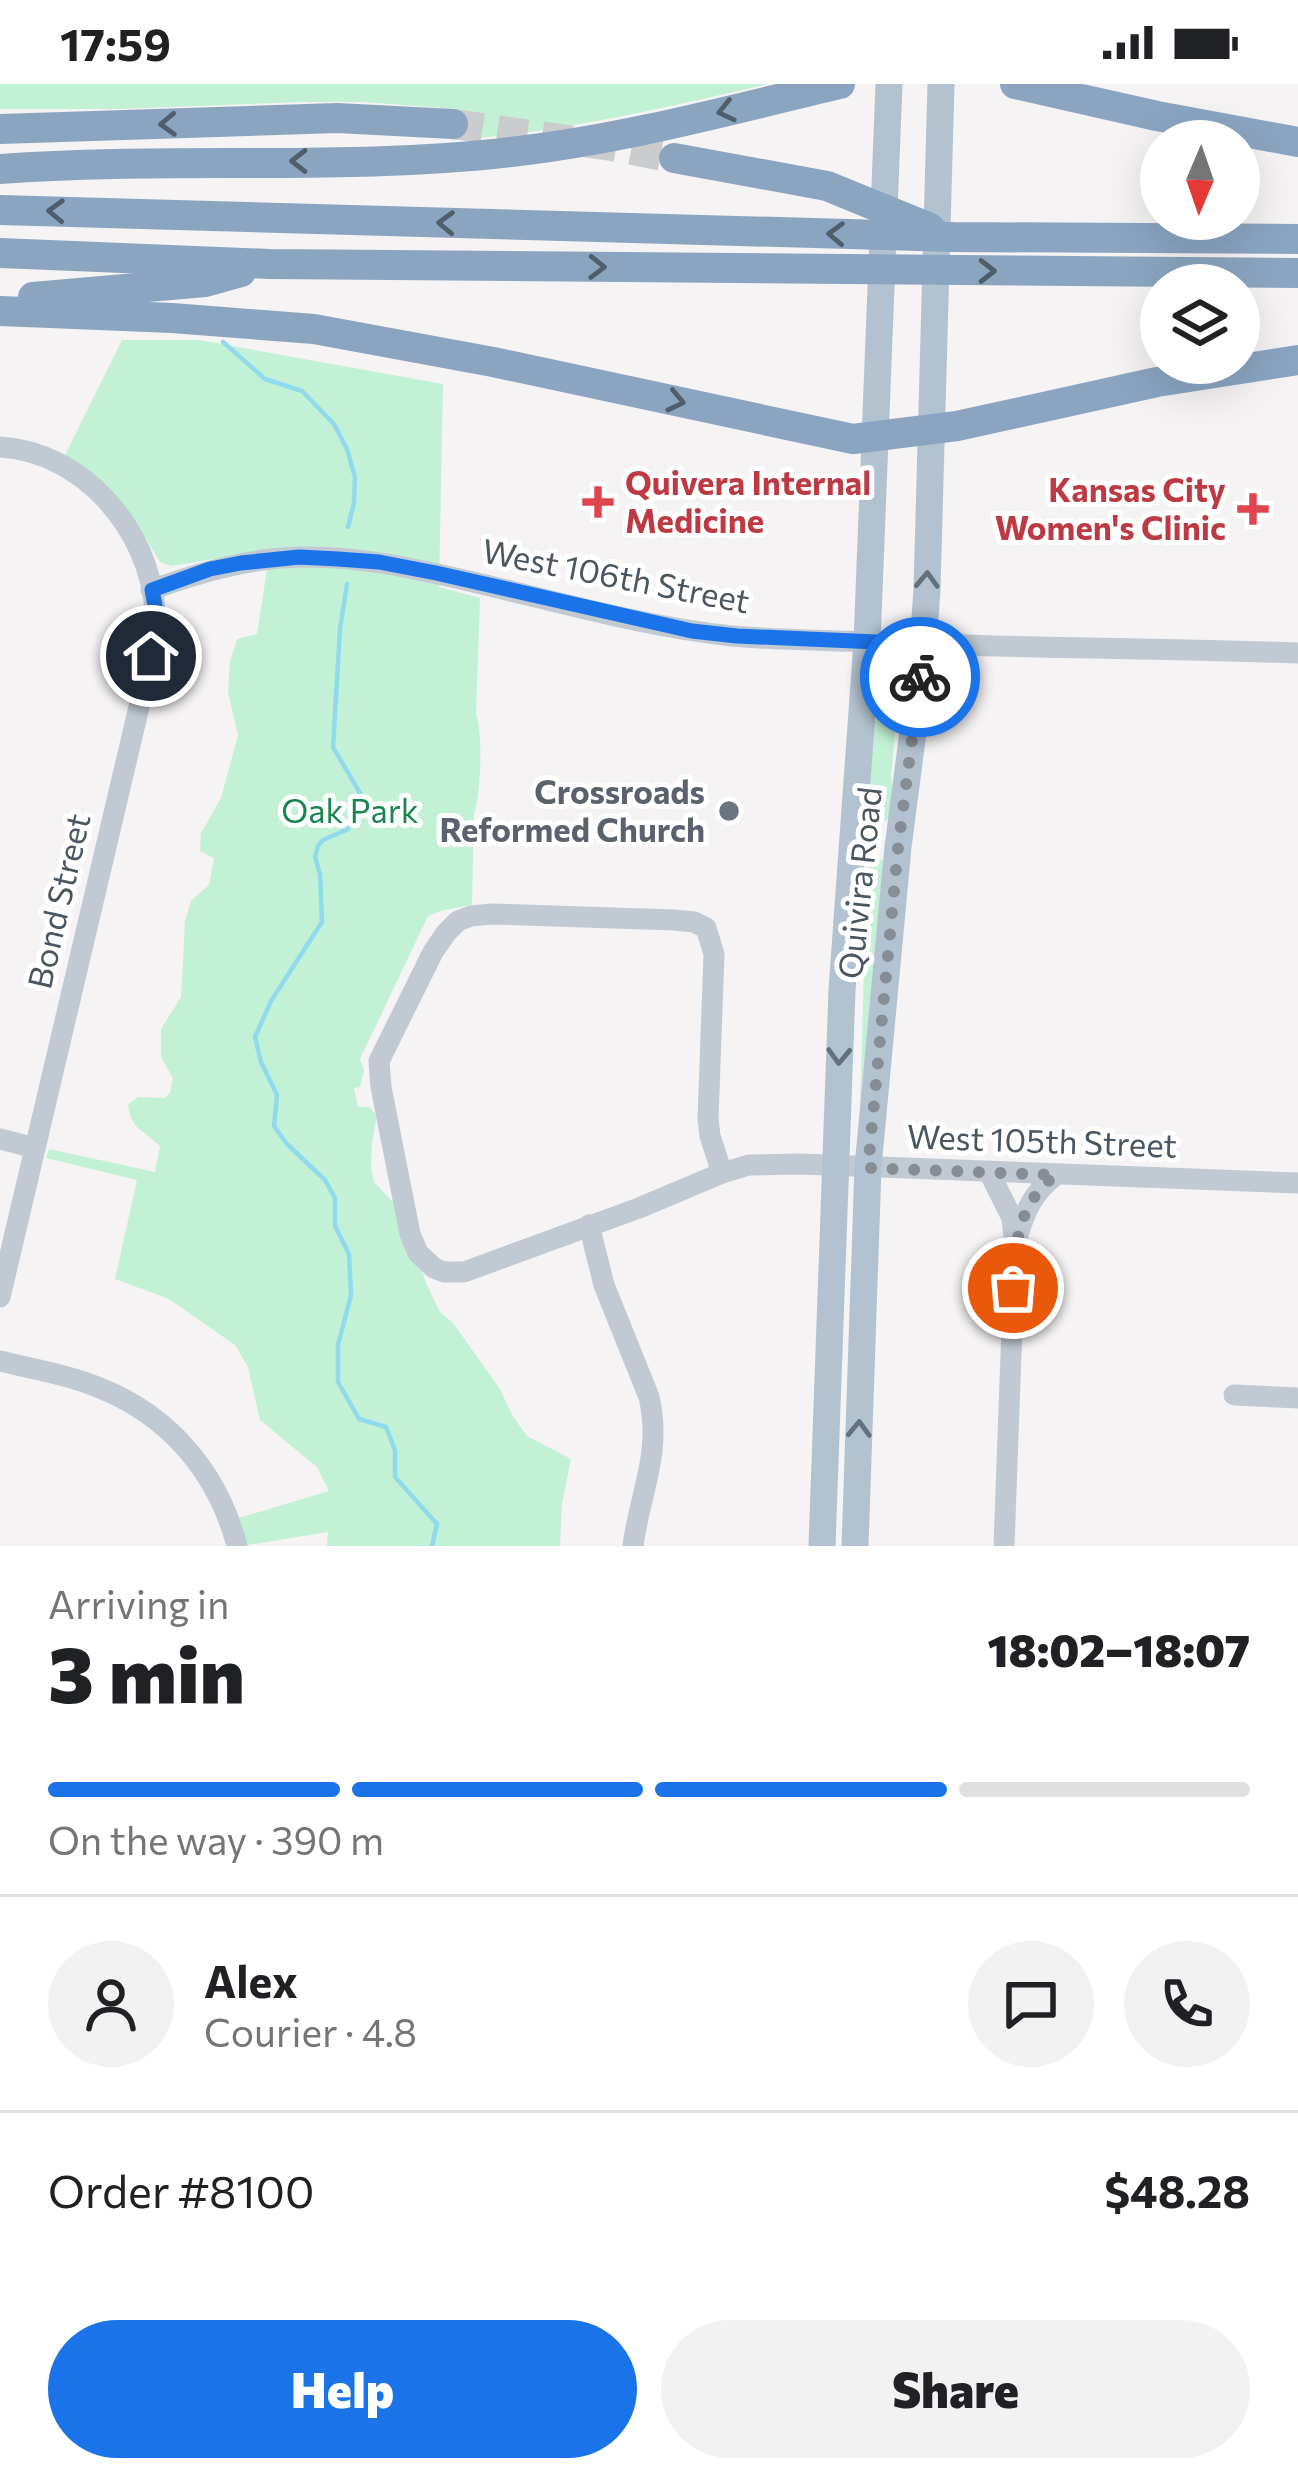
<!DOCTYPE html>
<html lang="en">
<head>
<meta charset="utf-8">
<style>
  body { margin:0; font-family:Commissioner,sans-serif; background:#f2f2f2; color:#202124; height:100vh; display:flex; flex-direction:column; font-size:45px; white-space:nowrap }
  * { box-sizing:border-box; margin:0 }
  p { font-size:39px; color:#757577 }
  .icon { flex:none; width:66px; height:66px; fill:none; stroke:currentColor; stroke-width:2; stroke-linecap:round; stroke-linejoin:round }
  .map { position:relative; height:1462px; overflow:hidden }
  .panel { display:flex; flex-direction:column; background:#fff; flex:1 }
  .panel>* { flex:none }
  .needle { width:78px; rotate:182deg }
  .controls { position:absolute; left:1140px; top:36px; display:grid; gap:24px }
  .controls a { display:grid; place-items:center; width:120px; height:120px; border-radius:50%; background:#fff; box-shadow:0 12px 48px #0002; font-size:60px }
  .pin { position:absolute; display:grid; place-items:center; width:102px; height:102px; color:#fff; margin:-51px; border:6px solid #fff; border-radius:50%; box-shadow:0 3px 12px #0007 }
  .courier { position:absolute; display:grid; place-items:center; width:120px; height:120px; margin:-60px; border:9px solid #1a73e8; border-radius:50%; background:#fff; color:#222; box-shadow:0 3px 15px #0007 }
  .summary em { font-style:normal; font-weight:800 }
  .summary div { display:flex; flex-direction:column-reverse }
  .summary { display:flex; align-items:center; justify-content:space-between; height:204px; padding:0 48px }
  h1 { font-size:78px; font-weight:800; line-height:90px }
  .bar { display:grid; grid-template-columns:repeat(4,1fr); gap:18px 12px; align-content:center; height:144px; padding:0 48px }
  .bar i { height:15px; border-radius:9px; background:#e0e0e0 }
  .bar .current { background:#1a73e8 }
  .bar p { grid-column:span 4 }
  .line { display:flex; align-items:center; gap:30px; padding:0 48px; border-top:3px solid #e0e0e0 }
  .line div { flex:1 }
  .round { display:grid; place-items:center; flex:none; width:126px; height:126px; border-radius:63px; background:#f2f2f2 }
  .action { display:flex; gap:24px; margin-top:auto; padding:24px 48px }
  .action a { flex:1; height:138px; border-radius:72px; background:#1a73e8; color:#fff; font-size:48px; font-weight:800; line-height:138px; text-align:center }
  .action a+a { background:#f2f2f2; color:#202124 }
  .status { display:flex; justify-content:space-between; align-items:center; height:84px; padding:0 60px; background:#fff; direction:ltr }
  .status svg { height:33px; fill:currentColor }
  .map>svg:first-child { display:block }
</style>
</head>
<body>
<div class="status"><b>17:59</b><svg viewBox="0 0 49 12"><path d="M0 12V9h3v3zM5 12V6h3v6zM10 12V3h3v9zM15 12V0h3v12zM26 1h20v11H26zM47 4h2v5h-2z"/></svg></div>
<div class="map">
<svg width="1298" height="1462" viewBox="0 0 1298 1462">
  <rect width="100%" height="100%" fill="#f5f3f3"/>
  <!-- green -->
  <g fill="#c3f1d5">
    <path d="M0 0H768C663 24 559 49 451 56L455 25 364 18H301L120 25H0Z"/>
    <path d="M122 256H199L443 300 439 503 480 514 476 629C483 652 481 706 474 731L472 821 444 826 428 832 360 975 364 986 360 1003 354 1004 358 1023H369L377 1031 372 1059 371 1083 374 1098 401 1127 426 1199 440 1228 453 1239 500 1305 512 1331 527 1352 571 1375 562 1420 560 1462H327L328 1448 241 1462 232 1436 329 1407 317 1383 260 1336 248 1283 235 1261 169 1215 115 1195 137 1096 46 1074 49 1065 155 1088 160 1062C144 1046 131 1046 128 1021L138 1013 165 1014 170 1009 173 994 161 973V945L181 913 185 837 191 817 209 801 214 774 200 767 201 749 221 714 238 651 228 608 230 578 237 555 257 550 270 466 171 482 160 478C130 427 115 405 65 371Z"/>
    <polygon points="883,581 894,583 900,597 891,692 894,717 887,737 881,736 874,726 869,705 877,585"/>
    <polygon points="878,774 884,777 860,1028 864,882 856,827 862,791"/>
  </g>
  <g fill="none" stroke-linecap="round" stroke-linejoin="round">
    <!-- stream -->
    <g stroke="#90daee" stroke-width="4.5">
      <polyline points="223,258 265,295 302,307 334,340 347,365 355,393 354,419 348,443"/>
      <polyline points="347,500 340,545 333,663 360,709 361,732 346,746 323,756 318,762 315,773 320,790 322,838 271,917 255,953 261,978 277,1011 274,1042 286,1059 325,1096 335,1114 335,1142 349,1170 351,1211 338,1261 338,1298 359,1335 386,1343 395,1366 395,1393 437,1440 432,1462"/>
    </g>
    <!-- highway-tunnel -->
    <polyline stroke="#caccce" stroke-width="30" stroke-dasharray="30 15" stroke-linecap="butt" points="453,40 611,62 674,74"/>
    <!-- minor -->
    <g stroke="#c1cad2" stroke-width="21">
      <path d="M0 363C83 368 149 445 155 526 157 540 152 557 151 572L0 1213"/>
      <path d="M151 506C201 488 249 474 302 473 360 472 417 485 473 498 559 518 645 543 732 552 778 556 824 556 869 558 1012 564 1155 564 1298 569"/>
      <polyline points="0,1055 35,1064"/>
      <polyline points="989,1088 1012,1134 1015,1161 1004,1462"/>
      <polyline points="722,1089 710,1052 708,1035 714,870 706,844 694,838 674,836 492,830 471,832 458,837 446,849 433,868 379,977 381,1003 410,1150 418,1169 434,1184 444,1188 464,1188 639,1124 722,1089 749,1081 800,1080 1298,1099"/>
      <path d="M589 1141 604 1201 649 1313C662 1369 640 1408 633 1462"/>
      <path d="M1017 1154C1025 1127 1033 1108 1056 1091"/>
      <path d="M0 1277C33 1285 69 1291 100 1304 170 1332 218 1389 237 1462"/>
      <polyline points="1234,1311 1298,1314"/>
    </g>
    <!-- major -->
    <g stroke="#b3c2d1" stroke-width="27">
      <polyline points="822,1462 842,906 867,558 889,0"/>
      <polyline points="855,1462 868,1083 898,763 922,579 927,505 941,0"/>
    </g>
    <!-- highway -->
    <g stroke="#8ba5c1" stroke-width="30">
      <polyline points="1015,0 1157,32 1298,58"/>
      <polyline points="0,45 337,34 453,40"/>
      <polyline points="674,74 827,102 930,144"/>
      <path d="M0 85C173 72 347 88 519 67 628 54 734 25 840 0"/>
      <polyline points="0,126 953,153 1298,155"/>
      <polyline points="0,169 270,180 1298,189"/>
      <polyline points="33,213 205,198 241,188"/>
      <polyline points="0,227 172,234 314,245 493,278 853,355 957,342 1157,298 1298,276"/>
    </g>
  </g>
  <!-- one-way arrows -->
  <defs><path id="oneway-chevron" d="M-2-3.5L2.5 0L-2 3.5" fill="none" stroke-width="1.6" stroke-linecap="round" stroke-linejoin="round" transform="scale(3)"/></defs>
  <g stroke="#505e6b">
    <use href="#oneway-chevron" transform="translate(726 27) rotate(167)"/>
    <use href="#oneway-chevron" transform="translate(168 40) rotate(178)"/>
    <use href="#oneway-chevron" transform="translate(299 77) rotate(180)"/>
    <use href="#oneway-chevron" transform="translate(56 127) rotate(-178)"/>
    <use href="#oneway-chevron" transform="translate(446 139) rotate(-178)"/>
    <use href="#oneway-chevron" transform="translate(836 150) rotate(-178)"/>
    <use href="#oneway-chevron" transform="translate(597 183) rotate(1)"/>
    <use href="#oneway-chevron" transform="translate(987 187)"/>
    <use href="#oneway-chevron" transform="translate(676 317) rotate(12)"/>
  </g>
  <g stroke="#64717d">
    <use href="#oneway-chevron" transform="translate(927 496) rotate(-88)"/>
    <use href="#oneway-chevron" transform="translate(839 972) rotate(92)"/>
    <use href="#oneway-chevron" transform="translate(859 1345) rotate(-88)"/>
  </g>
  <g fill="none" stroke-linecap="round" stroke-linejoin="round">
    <!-- done -->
    <path stroke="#868d94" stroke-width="12" stroke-dasharray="0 21.6" d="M920 593 898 764 868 1084 1056 1091C1018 1119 1015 1160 1013 1204"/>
    <!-- route -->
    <polyline stroke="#1a73e8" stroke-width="15" points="151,572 156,527 152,506 210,485 241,479 299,473 338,475 379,478 436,489 692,547 737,552 923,560 920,593"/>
  </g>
  <!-- markers -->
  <g fill="#e0444e" stroke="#fff" stroke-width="4.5">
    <path d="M592 400h12v12h12v12h-12v12h-12v-12h-12v-12h12z"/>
    <path d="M1247 407h12v12h12v12h-12v12h-12v-12h-12v-12h12z"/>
  </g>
  <circle fill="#6b7280" stroke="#fff" stroke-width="4.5" cx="729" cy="727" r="12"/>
  <g text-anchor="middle" stroke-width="10" stroke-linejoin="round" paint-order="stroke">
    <!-- health labels -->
    <g font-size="33" font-weight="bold" fill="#be3a42" stroke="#fff" text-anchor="start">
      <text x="625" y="411">Quivera Internal<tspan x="625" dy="38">Medicine</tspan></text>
      <text x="1226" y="418" text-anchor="end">Kansas City<tspan x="1226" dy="38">Women's Clinic</tspan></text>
    </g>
    <!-- street labels -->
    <g font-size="33" fill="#4a5661" stroke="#fff">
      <text transform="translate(616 492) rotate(11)" y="12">West 106th Street</text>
      <text transform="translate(860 799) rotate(-84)" y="12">Quivira Road</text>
      <text transform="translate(59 817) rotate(-77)" y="12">Bond Street</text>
      <text transform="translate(1042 1057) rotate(2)" y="12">West 105th Street</text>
    </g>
    <!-- worship labels -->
    <g font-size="33" font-weight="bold" fill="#5b616d" stroke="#fff" text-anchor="end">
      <text x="705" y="720">Crossroads<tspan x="705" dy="38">Reformed Church</tspan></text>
    </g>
    <!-- park labels -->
    <g font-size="33" fill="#17864f" stroke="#fff">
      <text x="350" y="739">Oak Park</text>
    </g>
  </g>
</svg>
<div class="controls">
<a><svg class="needle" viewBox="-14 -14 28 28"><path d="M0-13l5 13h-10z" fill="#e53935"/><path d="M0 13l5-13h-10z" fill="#757577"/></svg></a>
<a><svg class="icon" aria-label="layers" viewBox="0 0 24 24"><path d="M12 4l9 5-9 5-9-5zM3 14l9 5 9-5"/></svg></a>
</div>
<div class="pin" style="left:1013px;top:1204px;background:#ea580c"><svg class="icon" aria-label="bag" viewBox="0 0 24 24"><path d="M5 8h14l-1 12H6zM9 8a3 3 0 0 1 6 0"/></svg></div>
<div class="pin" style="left:151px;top:572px;background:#1f2937"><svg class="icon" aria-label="home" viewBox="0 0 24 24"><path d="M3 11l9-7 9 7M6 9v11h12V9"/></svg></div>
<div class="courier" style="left:920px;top:593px"><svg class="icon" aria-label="bike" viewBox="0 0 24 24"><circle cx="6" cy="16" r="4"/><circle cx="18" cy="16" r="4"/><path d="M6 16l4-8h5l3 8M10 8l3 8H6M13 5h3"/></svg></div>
</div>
<section class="panel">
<div class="summary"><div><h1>3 min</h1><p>Arriving in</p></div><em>18:02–18:07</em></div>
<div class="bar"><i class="current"></i><i class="current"></i><i class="current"></i><i></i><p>On the way · 390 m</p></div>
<div class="line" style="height:216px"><a class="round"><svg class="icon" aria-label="person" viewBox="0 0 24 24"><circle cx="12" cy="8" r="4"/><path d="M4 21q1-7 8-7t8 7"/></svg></a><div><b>Alex</b><p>Courier · 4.8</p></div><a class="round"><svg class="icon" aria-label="chat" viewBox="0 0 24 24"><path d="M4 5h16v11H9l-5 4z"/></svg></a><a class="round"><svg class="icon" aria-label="phone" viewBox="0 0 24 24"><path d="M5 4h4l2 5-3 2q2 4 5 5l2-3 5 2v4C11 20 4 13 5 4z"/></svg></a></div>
<div class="line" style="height:156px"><div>Order #8100</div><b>$48.28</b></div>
<div class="action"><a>Help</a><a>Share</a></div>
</section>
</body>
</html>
